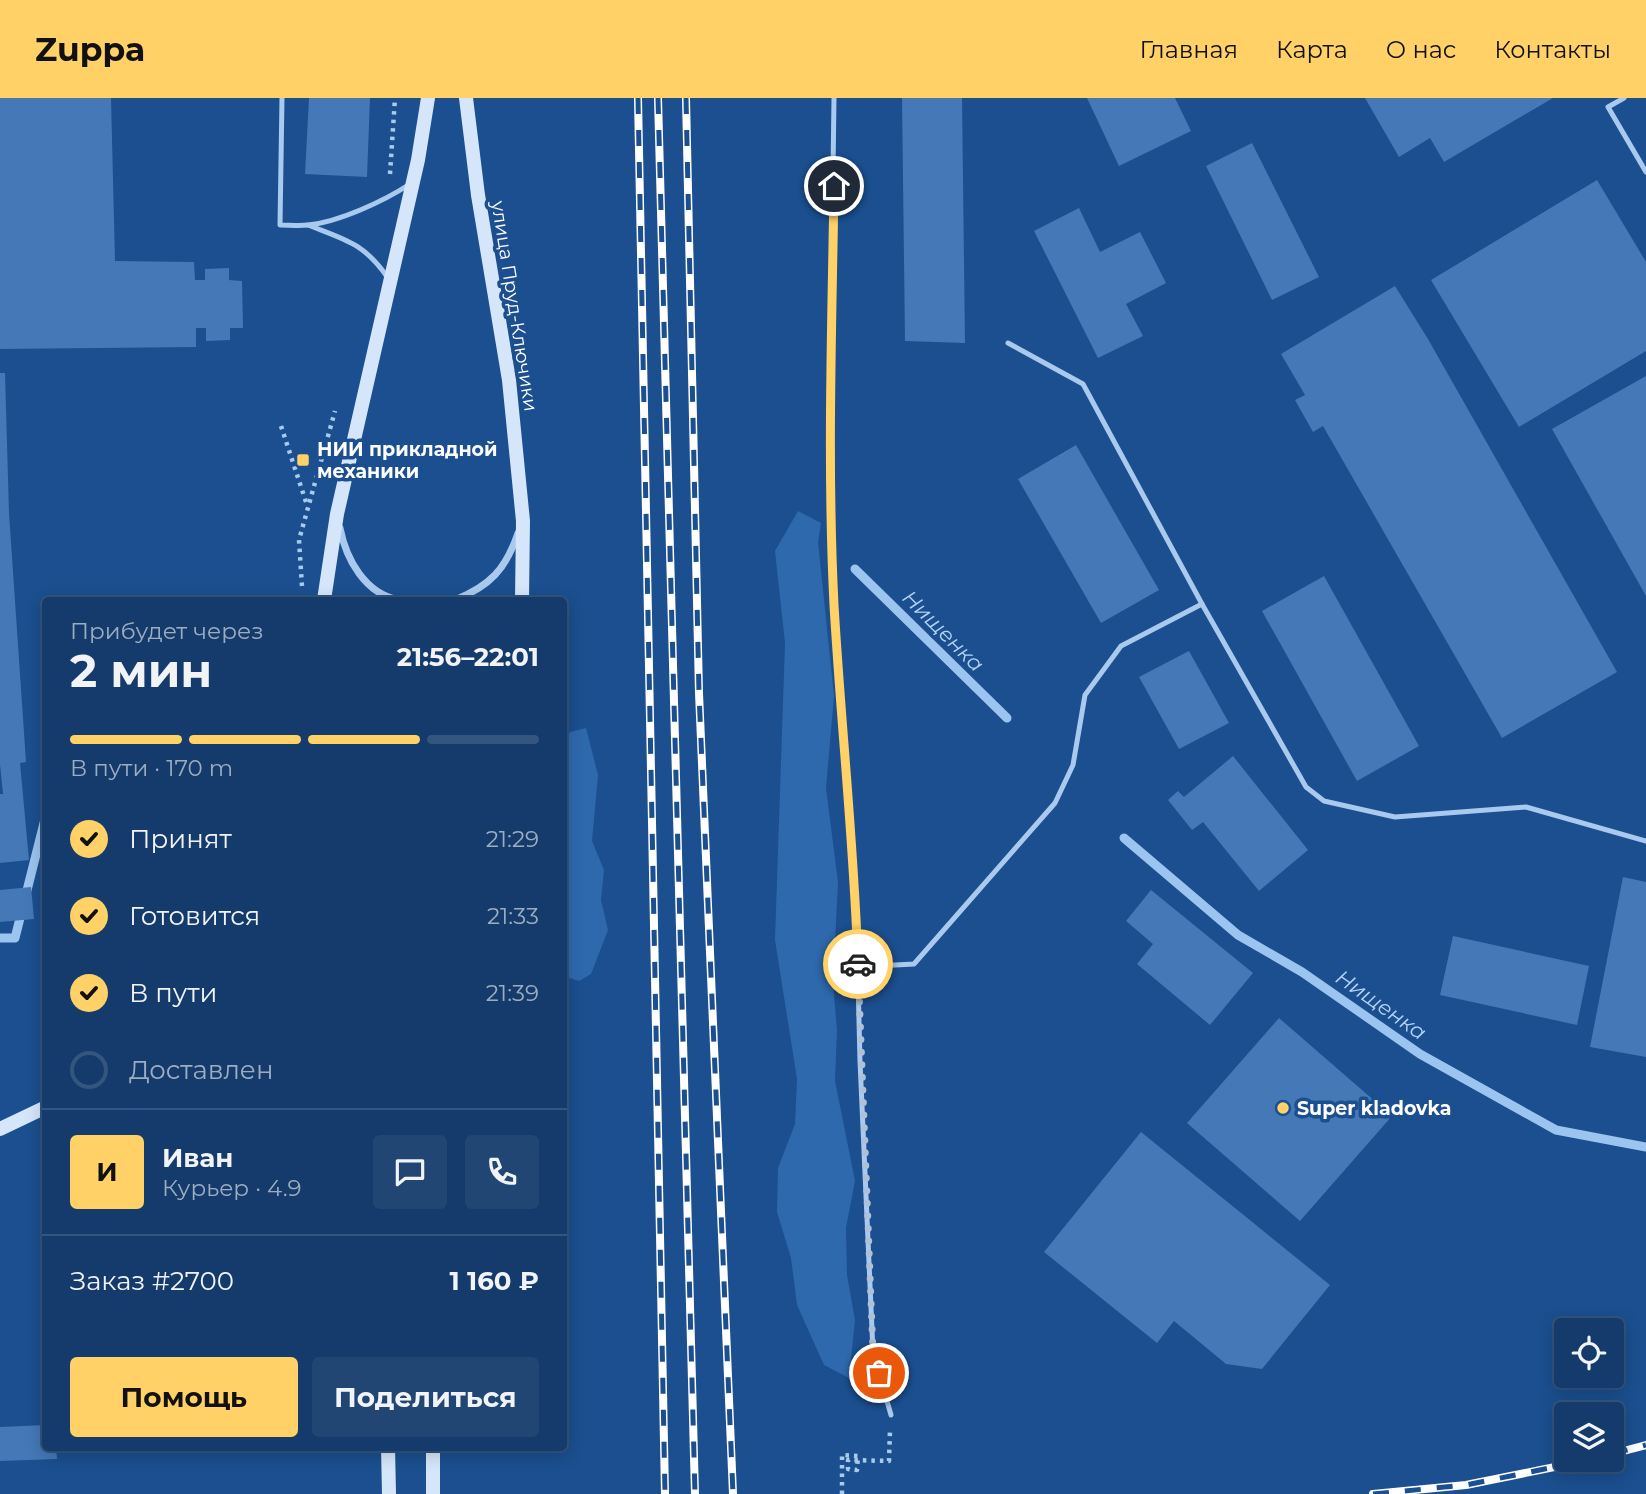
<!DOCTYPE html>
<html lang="ru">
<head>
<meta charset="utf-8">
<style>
  body { margin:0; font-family:Montserrat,sans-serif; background:#214673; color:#f1f3f6; height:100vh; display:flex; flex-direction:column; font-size:26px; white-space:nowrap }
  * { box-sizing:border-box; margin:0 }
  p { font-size:23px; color:#9dadc1 }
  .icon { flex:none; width:38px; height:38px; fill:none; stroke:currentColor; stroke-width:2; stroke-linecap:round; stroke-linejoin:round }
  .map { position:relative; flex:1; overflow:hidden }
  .sheet { position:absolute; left:42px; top:499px; width:525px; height:854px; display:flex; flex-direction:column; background:#143b6b; border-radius:7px; box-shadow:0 4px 18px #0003,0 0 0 2px #33557e }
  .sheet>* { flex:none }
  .tools { position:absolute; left:1554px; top:1220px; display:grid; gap:14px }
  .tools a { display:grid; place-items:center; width:70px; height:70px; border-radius:7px; background:#143b6b; box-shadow:0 4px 18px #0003,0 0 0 2px #33557e; font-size:35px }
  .pin { position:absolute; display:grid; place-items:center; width:60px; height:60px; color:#fff; margin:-30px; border:4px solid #fff; border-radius:50%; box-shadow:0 2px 7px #0007 }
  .courier { position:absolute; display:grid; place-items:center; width:70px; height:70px; margin:-35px; border:5px solid #ffd166; border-radius:50%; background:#fff; color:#222; box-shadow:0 2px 9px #0007 }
  .headline em { font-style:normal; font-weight:700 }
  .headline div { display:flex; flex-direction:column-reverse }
  .headline { display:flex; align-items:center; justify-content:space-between; height:119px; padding:0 28px }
  h1 { font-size:46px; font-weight:700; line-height:52px }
  .bar { display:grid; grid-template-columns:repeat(4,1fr); gap:10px 7px; align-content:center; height:84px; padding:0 28px }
  .bar i { height:9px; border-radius:5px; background:#33557e }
  .bar .selected { background:#ffd166 }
  .bar p { grid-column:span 4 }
  .line { display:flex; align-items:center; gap:18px; padding:0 28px; border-top:2px solid #33557e }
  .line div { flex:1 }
  .round { display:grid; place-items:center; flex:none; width:74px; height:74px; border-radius:7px; background:#214673 }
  ol { padding:0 28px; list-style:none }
  li { display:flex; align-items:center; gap:21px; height:77px }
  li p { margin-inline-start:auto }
  li .icon { padding:7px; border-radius:50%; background:#ffd166; color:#111; stroke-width:4 }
  li:last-child { color:#9dadc1 }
  li i { width:38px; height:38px; border:4px solid #33557e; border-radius:50% }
  .cta { display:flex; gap:14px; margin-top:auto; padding:14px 28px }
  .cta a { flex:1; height:80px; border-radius:7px; background:#ffd166; color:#111; font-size:28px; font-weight:700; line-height:80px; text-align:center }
  .cta a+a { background:#214673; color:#f1f3f6 }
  header { display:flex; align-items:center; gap:42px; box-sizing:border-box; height:98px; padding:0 35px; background:#ffd166; color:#111 }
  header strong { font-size:33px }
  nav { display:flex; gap:38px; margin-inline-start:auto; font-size:24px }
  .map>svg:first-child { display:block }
</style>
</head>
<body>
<header>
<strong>Zuppa</strong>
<nav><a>Главная</a><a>Карта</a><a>О нас</a><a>Контакты</a></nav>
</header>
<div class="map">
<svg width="1646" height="1396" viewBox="0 0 1646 1396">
  <rect width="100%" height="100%" fill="#1b4f8f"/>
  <!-- green -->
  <g fill="#2e69ad">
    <polygon points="798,413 821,425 818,444 834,598 826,690 838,784 833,885 837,932 835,983 855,1083 846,1130 847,1177 855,1222 849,1280 824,1267 797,1207 791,1160 777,1114 778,1070 795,1026 797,981 775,842 785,545 775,453"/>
    <polygon points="586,630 598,677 592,743 604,772 601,802 608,832 591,876 579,883 570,880 564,882 564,643 570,634"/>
  </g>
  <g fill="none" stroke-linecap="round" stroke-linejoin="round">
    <!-- stream -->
    <g stroke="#9cc4f0" stroke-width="9">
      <polyline points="855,471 1007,620"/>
      <polyline points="1124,740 1238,837 1302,874 1420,956 1556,1032 1646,1049"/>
      <polyline points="0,840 15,840 46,717"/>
    </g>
  </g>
  <!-- building -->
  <g fill="#4478b7">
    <polygon points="0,0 111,0 115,163 194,164 195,182 205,182 205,171 229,170 229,182 242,183 243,230 230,230 230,242 206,243 206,230 196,230 196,249 0,251"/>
    <polygon points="309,0 370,0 367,79 305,76"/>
    <polygon points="902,0 962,0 965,245 905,243"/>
    <polygon points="1087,0 1175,0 1191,33 1119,68"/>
    <polygon points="1365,0 1553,0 1444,64 1430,40 1399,59"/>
    <polygon points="1252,45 1319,179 1272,202 1206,68"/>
    <polygon points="1597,82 1646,164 1646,253 1519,329 1431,182"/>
    <polygon points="1079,110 1100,154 1140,134 1166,185 1126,206 1143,238 1098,260 1034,133"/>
    <polygon points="1395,188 1428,241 1617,574 1502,640 1323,328 1313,334 1295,302 1305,297 1281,256"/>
    <polygon points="0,275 5,275 9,415 26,664 20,665 29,762 0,765 0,696 3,696 0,666"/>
    <polygon points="1646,278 1646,498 1552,331"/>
    <polygon points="1076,347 1159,492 1101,525 1018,381"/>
    <polygon points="1324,478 1419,648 1357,683 1262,513"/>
    <polygon points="1189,553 1229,625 1179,651 1139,579"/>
    <polygon points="1233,658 1308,752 1259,793 1203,724 1192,732 1168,702 1178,693 1184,699"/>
    <polygon points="1623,779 1646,784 1646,959 1590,949"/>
    <polygon points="31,789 34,821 0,824 0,792"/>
    <polygon points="1151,792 1253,875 1210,927 1137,866 1153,846 1126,823"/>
    <polygon points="1453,838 1589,868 1577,927 1440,897"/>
    <polygon points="1279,920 1392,1018 1300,1123 1187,1025"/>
    <polygon points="1141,1034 1330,1187 1262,1271 1226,1266 1174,1223 1157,1245 1044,1154"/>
    <polygon points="46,1327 46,1349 56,1349 57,1361 0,1363 0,1329"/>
  </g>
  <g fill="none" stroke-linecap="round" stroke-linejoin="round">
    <!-- path -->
    <g stroke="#a9c9ee" stroke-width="4.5" stroke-dasharray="3.5 5" stroke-linecap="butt">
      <polyline points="390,76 395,0"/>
      <polyline points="281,328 307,407"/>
      <polyline points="302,488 299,442 335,313"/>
      <polyline points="842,1396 842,1357 858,1358 857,1372 848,1371 848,1362 889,1363 890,1332"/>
    </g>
    <!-- lane -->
    <g stroke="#a9c9ee" stroke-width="5">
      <path d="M282 0 280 127C289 127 299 128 308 127 339 124 384 103 410 86"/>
      <polyline points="834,0 829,368 834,507 856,801 860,963 873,1254 891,1317"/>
      <polyline points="1624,0 1608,9 1646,74"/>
      <path d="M308 127C346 142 364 145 388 180"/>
      <polyline points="1008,245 1083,286 1202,506"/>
      <polyline points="858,869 914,866 1055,705 1073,667 1085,597 1121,548 1202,506 1306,689 1324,703 1395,719 1526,709 1646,743"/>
    </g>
    <!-- street -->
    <g stroke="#a9c9ee" stroke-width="7">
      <path d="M340 430C346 461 365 496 399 502"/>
      <path d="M455 502C490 488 506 471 518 435"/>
    </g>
    <!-- secondary -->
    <g stroke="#d6e6fa" stroke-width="14">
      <polyline points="466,0 478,97 509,282 523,423 522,502"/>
      <polyline points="324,502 337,416 418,62 428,0"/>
      <polyline points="0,1031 46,1009"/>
      <polyline points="388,1349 389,1396"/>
      <polyline points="433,1349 433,1396"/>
    </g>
    <!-- rail casing -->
    <g stroke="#fff" stroke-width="8">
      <g id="rail">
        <polyline points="638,0 665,1396"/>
        <polyline points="658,0 695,1396"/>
        <polyline points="686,0 699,595 733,1396"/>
        <polyline points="1612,1356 1646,1347"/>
        <polyline points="1373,1396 1466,1387 1589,1362"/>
      </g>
    </g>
    <!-- rail -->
    <use href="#rail" stroke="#1b4f8f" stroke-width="5" stroke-dasharray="16" stroke-linecap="butt"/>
  </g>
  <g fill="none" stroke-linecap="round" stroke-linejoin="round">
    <!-- done -->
    <polyline stroke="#afc1d8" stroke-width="7" stroke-dasharray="0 12.6" points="858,866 873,1254 879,1275"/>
    <!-- route -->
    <path stroke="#ffd166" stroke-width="9" d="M834 88C832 228 827 367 834 507 841 627 854 746 858 866"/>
  </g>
  <!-- markers -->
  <g fill="#ffd166" stroke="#1b4f8f" stroke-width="2.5">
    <rect x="296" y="355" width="14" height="14" rx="3.5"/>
    <circle cx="1283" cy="1010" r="7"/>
  </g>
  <g text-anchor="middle" stroke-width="7" stroke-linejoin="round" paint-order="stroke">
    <!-- street labels -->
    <g font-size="19" fill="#fff" stroke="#1b4f8f">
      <text transform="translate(515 208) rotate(81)" y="7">улица Пруд-Ключики</text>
    </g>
    <!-- poi labels -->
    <g font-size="19" font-weight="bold" fill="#fff" stroke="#1b4f8f" text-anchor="start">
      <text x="317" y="358">НИИ прикладной<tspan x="317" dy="22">механики</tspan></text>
      <text x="1297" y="1017">Super kladovka</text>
    </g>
    <!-- water labels -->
    <g font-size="21" font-style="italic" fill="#b5d3f5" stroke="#1b4f8f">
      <text transform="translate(943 533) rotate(45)" y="7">Нищенка</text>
      <text transform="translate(1381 907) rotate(35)" y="7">Нищенка</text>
    </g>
  </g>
</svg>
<div class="tools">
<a><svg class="icon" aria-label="locate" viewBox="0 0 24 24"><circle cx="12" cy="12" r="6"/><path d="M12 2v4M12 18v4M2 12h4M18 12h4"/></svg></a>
<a><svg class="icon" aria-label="layers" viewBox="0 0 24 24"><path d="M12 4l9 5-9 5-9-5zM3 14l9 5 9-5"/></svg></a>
</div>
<div class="pin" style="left:879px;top:1275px;background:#ea580c"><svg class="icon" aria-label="bag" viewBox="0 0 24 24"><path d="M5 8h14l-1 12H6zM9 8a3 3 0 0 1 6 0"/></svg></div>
<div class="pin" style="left:834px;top:88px;background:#1f2937"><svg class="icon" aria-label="home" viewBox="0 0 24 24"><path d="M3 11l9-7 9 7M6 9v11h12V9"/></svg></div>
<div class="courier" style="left:858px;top:866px"><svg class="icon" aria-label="car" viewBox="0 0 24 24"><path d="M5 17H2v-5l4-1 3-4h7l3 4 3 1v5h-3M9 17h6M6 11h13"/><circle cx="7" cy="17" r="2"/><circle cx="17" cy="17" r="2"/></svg></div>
<section class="sheet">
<div class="headline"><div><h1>2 мин</h1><p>Прибудет через</p></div><em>21:56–22:01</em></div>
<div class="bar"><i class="selected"></i><i class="selected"></i><i class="selected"></i><i></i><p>В пути · 170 m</p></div>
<ol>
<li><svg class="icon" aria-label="check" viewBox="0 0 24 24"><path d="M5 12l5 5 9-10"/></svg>Принят<p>21:29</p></li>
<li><svg class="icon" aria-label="check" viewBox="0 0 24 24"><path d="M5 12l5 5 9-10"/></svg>Готовится<p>21:33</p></li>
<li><svg class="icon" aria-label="check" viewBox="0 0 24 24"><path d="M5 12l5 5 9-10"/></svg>В пути<p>21:39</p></li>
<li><i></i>Доставлен</li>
</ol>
<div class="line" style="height:126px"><b class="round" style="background:#ffd166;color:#111">И</b><div><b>Иван</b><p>Курьер · 4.9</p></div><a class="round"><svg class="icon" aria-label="chat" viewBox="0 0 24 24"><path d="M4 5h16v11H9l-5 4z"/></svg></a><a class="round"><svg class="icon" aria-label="phone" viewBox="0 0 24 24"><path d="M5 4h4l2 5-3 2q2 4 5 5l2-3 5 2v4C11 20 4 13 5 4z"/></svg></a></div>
<div class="line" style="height:91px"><div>Заказ #2700</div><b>1 160 ₽</b></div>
<div class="cta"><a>Помощь</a><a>Поделиться</a></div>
</section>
</div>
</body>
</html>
